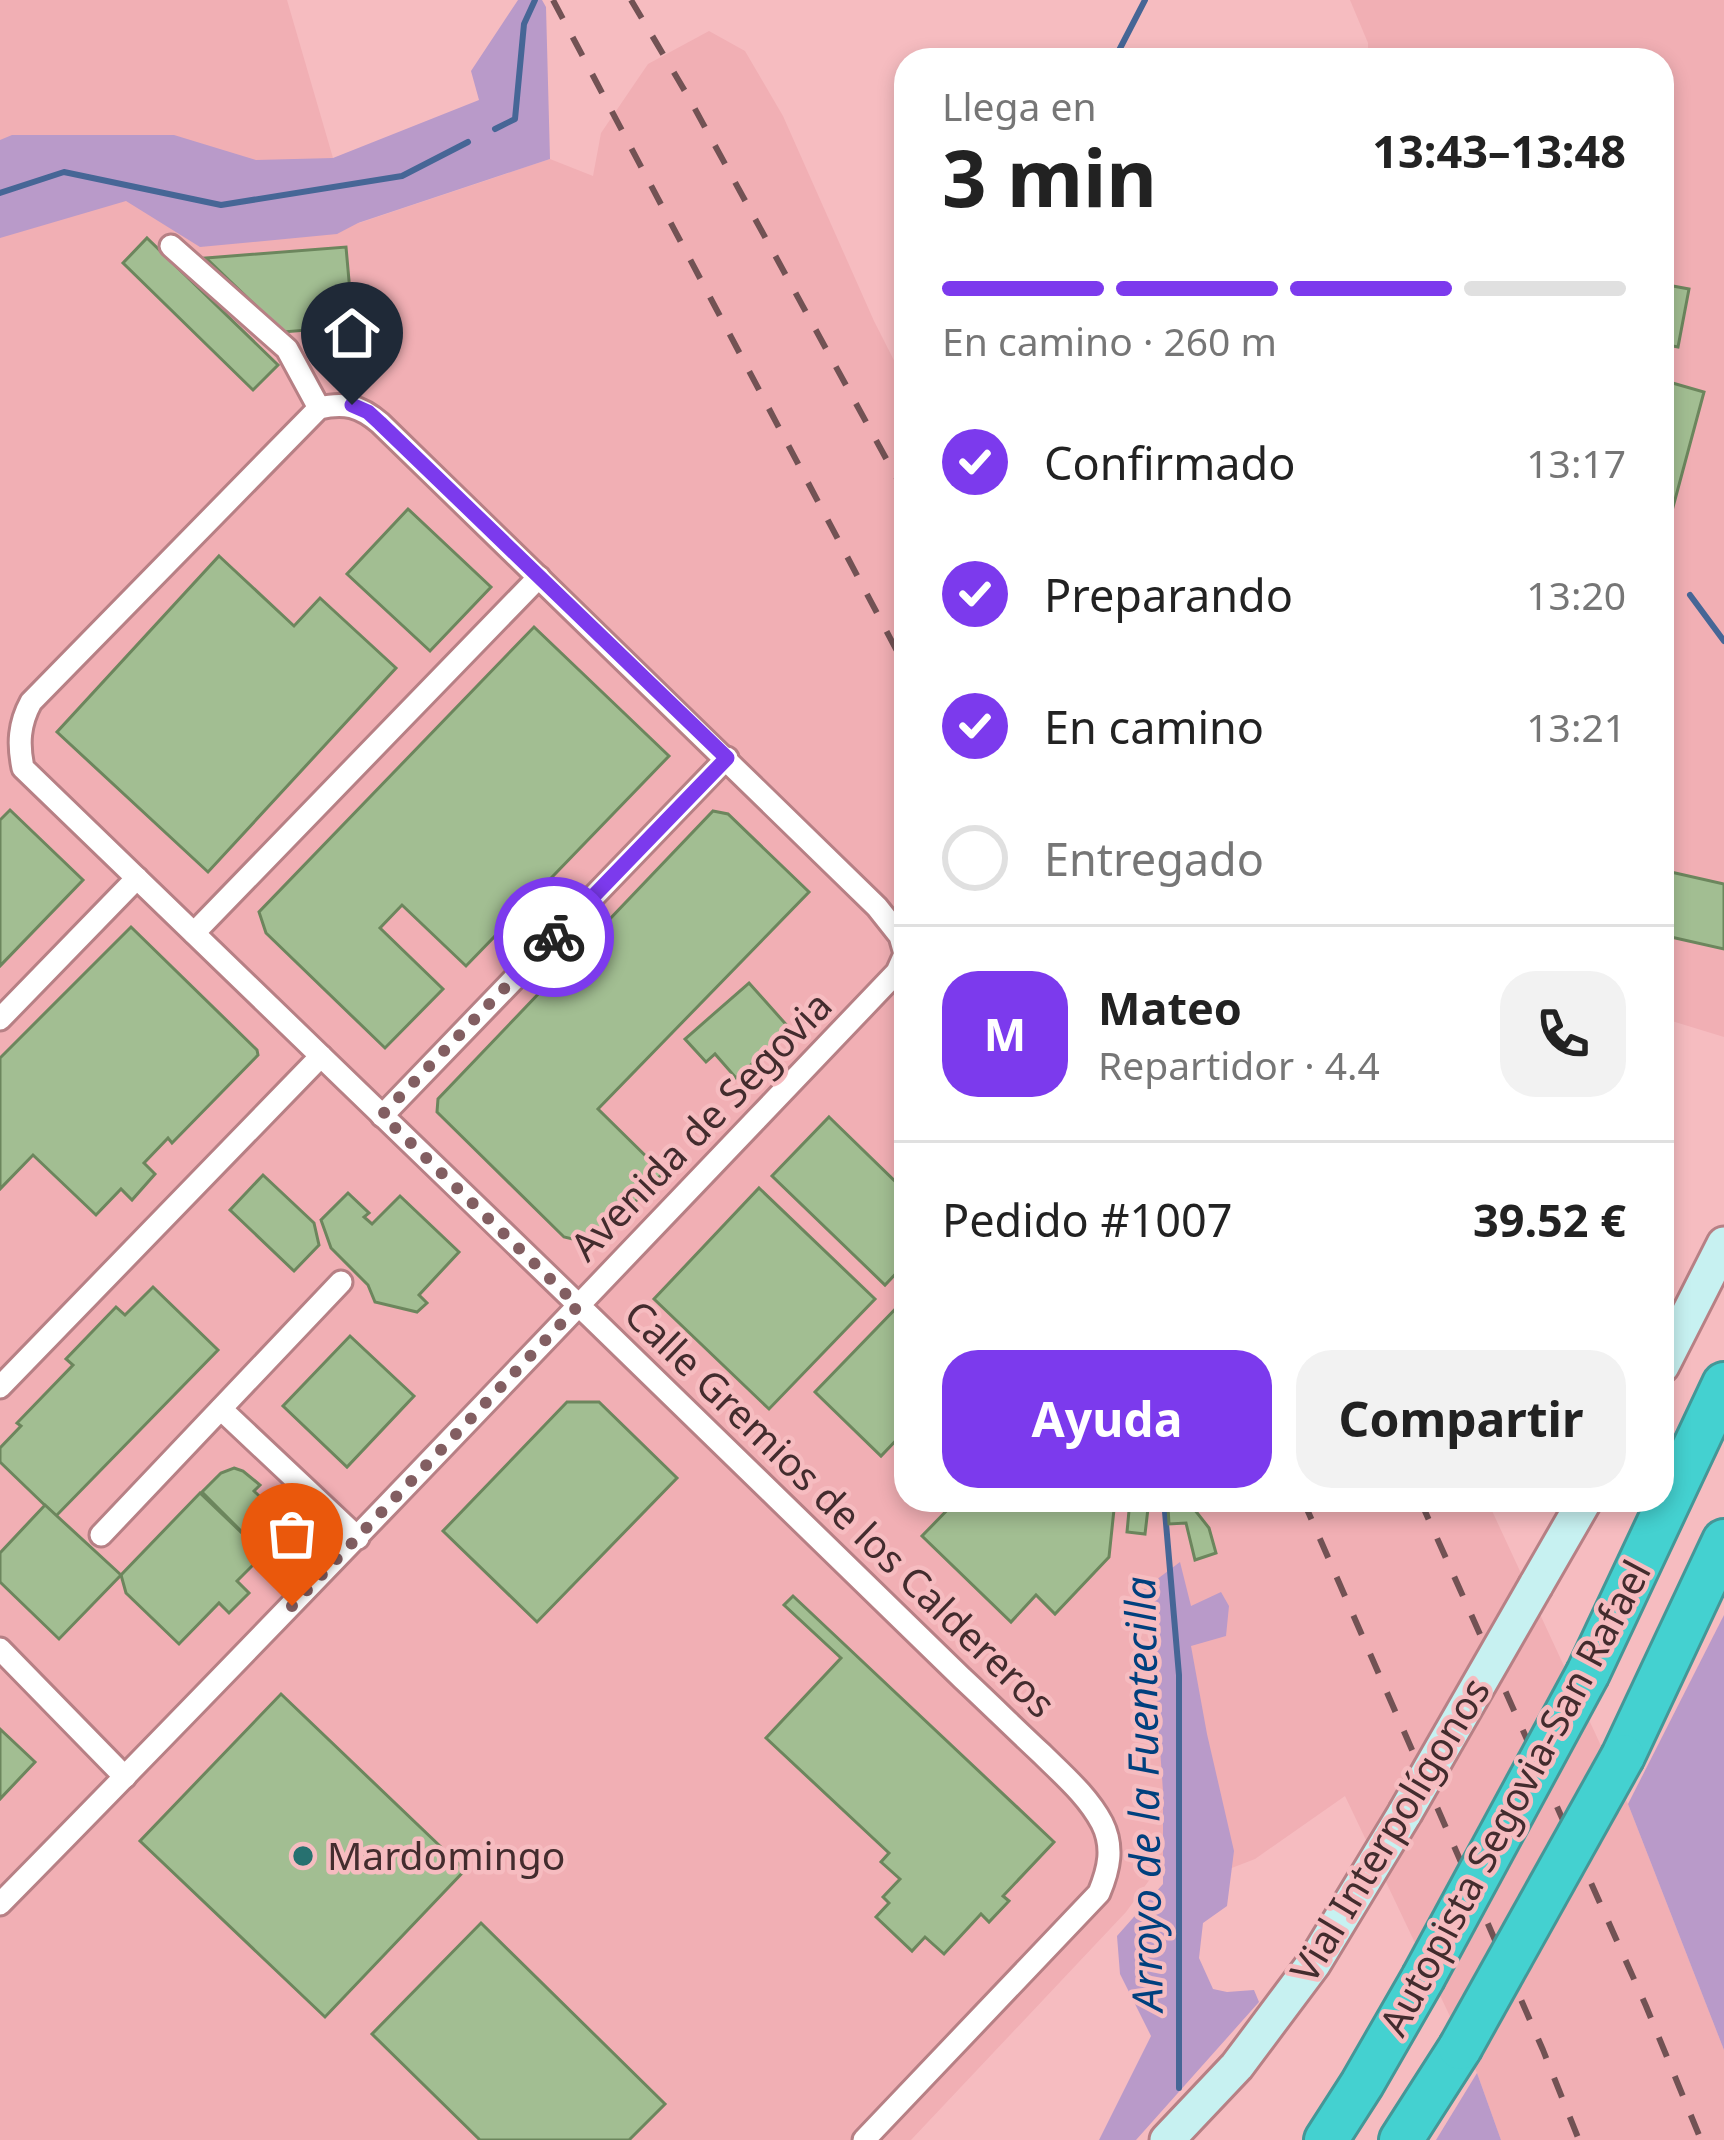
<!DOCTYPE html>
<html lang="es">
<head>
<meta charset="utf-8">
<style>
  body { margin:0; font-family:"Noto Sans",sans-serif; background:#f2f2f2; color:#222; height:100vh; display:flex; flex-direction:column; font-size:45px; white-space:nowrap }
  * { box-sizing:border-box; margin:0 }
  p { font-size:39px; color:#767676 }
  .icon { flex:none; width:66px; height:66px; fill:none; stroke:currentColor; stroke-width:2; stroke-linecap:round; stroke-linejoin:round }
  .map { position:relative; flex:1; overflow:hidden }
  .sheet { position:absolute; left:894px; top:48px; width:780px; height:1464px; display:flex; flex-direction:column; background:#fff; border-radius:36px; box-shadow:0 6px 18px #0003 }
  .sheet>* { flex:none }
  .pin { position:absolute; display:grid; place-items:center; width:102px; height:102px; color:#fff; margin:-123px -51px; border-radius:50% 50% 50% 0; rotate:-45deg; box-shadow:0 0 12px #0007 }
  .pin .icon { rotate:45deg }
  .courier { position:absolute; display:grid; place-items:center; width:120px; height:120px; margin:-60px; border:9px solid #7c3aed; border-radius:50%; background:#fff; color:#222; box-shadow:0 3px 15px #0007 }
  .summary em { font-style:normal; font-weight:700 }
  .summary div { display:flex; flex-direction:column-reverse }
  .summary { display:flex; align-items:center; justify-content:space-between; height:204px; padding:0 48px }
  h1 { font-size:78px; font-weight:700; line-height:90px }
  .bar { display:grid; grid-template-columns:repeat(4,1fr); gap:18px 12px; align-content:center; height:144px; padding:0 48px }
  .bar i { height:15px; border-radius:9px; background:#e0e0e0 }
  .bar .on { background:#7c3aed }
  .bar p { grid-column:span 4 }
  .line { display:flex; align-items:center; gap:30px; padding:0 48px; border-top:3px solid #e0e0e0 }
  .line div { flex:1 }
  .round { display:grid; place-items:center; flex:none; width:126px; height:126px; border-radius:36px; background:#f2f2f2 }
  ol { padding:0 48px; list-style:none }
  li { display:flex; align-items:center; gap:36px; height:132px }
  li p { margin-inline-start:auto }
  li .icon { padding:12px; border-radius:50%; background:#7c3aed; color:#fff; stroke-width:4 }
  li:last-child { color:#767676 }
  li i { width:66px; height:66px; border:6px solid #e0e0e0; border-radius:50% }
  .button { display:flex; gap:24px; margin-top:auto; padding:24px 48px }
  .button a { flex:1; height:138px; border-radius:36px; background:#7c3aed; color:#fff; font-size:48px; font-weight:700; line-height:138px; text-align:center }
  .button a+a { background:#f2f2f2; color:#222 }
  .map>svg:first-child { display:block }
</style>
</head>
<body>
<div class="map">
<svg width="1724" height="2140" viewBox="0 0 1724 2140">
  <rect width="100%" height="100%" fill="#f6bcc0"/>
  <!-- built -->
  <g fill="#f1afb4">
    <polygon points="0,0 287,0 333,158 359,223 550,159 593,176 601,133 648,64 709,31 745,51 783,116 874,321 906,384 906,1500 1487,1500 1628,1804 1724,2050 1724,2140 1501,2140 1477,2073 1345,1796 1255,1859 1211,1876 1218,1786 1126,1912 911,2140 0,2140"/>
    <polygon points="1350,0 1724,0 1724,1037 1662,1018 1662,60 1368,60 1368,43"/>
  </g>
  <!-- green -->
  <g fill="#b99ac9">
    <polygon points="518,0 542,0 546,7 550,159 358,223 337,234 200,247 126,201 0,238 0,140 12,135 174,135 256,160 333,158 479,100 471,71"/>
    <polygon points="1180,1562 1191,1606 1221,1592 1229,1606 1226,1636 1191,1646 1207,1734 1234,1851 1227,1906 1203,1923 1199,1958 1213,1989 1227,1992 1254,1990 1259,2002 1136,2140 1099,2140 1151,2036 1120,1974 1117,1936 1163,1884 1163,1791 1152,1634 1132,1598"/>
    <polygon points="1724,1615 1724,2050 1628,1804"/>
    <polygon points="1477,2073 1501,2140 1436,2140"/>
  </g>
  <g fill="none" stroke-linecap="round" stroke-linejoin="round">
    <!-- stream -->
    <g stroke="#466696" stroke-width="6">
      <polyline points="1114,60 1145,0"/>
      <polyline points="495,129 515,119 524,24 535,0"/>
      <polyline points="0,193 64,172 221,205 402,176 468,142"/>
      <polyline points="1690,595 1724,641"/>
      <polyline points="1164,1500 1179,1675 1179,2088"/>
    </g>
  </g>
  <!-- building -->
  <g fill="#a2be92" stroke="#6c865d" stroke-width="3">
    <polygon points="147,238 278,365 253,390 123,263"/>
    <polygon points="346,247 355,348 321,350 319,329 283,332 206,258"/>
    <polygon points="1662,284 1689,289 1678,347 1662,344"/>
    <polygon points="1662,380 1704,392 1662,548"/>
    <polygon points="408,509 491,587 430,651 347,574"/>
    <polygon points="219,556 294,626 320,598 396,668 208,872 57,732"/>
    <polygon points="534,627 669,756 466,966 402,905 380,928 443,989 385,1048 266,933 259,912"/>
    <polygon points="10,810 83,880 0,966 0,820"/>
    <polygon points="713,811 728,814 809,892 598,1109 663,1173 594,1244 564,1237 437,1112 438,1099"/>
    <polygon points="1662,870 1724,884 1724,949 1662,935"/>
    <polygon points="131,927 257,1050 258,1055 172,1143 168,1138 144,1163 155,1174 132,1200 121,1189 96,1215 33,1155 0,1189 0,1058"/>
    <polygon points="749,983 791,1030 736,1078 715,1054 706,1062 685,1039"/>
    <polygon points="829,1117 906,1192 906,1263 885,1285 772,1176"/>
    <polygon points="263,1175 314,1223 319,1245 294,1271 230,1210"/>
    <polygon points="759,1188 875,1299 769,1409 654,1299"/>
    <polygon points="348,1193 369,1213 364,1217 372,1224 400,1196 459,1252 419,1295 427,1303 417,1312 375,1302 368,1285 331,1248 321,1220"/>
    <polygon points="153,1287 218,1350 56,1516 0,1462 0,1448 21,1426 17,1423 73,1365 66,1359 116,1307 125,1315"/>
    <polygon points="906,1298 906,1430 881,1456 815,1392"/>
    <polygon points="350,1336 414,1396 347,1467 283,1406"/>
    <polygon points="567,1402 599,1402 677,1478 537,1622 443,1531"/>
    <polygon points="234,1468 243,1471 260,1485 254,1491 285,1521 258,1548 202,1492 221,1473"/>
    <polygon points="200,1493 264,1554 237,1581 249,1593 229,1613 219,1603 179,1644 126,1593 121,1575"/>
    <polygon points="957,1500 1115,1500 1109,1557 1055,1614 1036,1595 1011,1622 922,1536"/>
    <polygon points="1130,1500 1149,1500 1145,1534 1127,1532"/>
    <polygon points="1175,1500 1187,1500 1209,1528 1216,1553 1195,1560 1186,1523 1169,1524 1168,1507 1175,1508"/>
    <polygon points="45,1505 121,1575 59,1639 0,1582 0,1553"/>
    <polygon points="793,1596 1054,1842 1003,1896 1009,1901 989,1922 981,1914 944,1954 925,1937 912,1951 876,1917 889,1903 883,1897 900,1879 881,1862 889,1853 766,1738 841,1658 784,1605"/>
    <polygon points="281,1694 465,1870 325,2017 140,1841"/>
    <polygon points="0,1729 35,1762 0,1799"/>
    <polygon points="481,1923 665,2104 629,2140 480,2140 372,2034"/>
  </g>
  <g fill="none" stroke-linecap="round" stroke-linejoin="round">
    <!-- street casing -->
    <g stroke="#b78085" stroke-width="27">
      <g id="street">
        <polyline points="171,246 287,349 319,408"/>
        <polyline points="194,933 539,577"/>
        <polyline points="0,1019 137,878"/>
        <polyline points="382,1116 727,758"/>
        <polyline points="0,1387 321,1056"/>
        <polyline points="221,1409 358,1538"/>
        <polyline points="101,1535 341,1282"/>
        <polyline points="0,1649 125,1777"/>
        <path d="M0 1904C302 1597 599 1284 897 972L905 954 900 936 877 907 380 423C360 406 345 402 319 408L31 702C19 724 18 744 23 768 213 952 403 1136 594 1320 717 1439 839 1559 962 1678 989 1703 1015 1729 1042 1754 1063 1775 1087 1795 1102 1823 1114 1847 1109 1869 1099 1893L864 2140"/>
      </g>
    </g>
    <!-- secondary casing -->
    <g stroke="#b78085" stroke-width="39">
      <g id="secondary">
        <polyline points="1662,1366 1724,1244"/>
        <polyline points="1536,1585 1585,1500"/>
        <polyline points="1167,2140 1237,2066 1314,1963 1405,1813"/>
      </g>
    </g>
    <!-- highway casing -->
    <g stroke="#449797" stroke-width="48">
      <g id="highway">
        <polyline points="1588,1673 1724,1384"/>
        <polyline points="1623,1756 1724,1541"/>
        <polyline points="1326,2140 1362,2084 1423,1978"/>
        <polyline points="1401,2140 1460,2048"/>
      </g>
    </g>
    <!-- street -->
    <use href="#street" stroke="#fff" stroke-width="21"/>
    <!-- secondary -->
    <use href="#secondary" stroke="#c7f1f1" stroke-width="33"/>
    <!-- highway -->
    <use href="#highway" stroke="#44d1d0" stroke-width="42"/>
    <!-- rail -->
    <g stroke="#725254" stroke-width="6" stroke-dasharray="21 21" stroke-linecap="butt">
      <polyline points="553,0 906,668"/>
      <polyline points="631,0 689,98 906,495"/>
      <polyline points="1303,1500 1543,2050 1579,2140"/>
      <polyline points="1420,1500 1646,2006 1701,2140"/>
    </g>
    <!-- secondary-bridge casing -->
    <g stroke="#b78085" stroke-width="39" stroke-linecap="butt">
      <polyline id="secondary-bridge" points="1405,1813 1536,1585"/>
    </g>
    <!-- highway-bridge casing -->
    <g stroke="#449797" stroke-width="48" stroke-linecap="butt">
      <g id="highway-bridge">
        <polyline points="1423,1978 1588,1673"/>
        <polyline points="1460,2048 1623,1756"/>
      </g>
    </g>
    <!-- secondary-bridge -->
    <use href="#secondary-bridge" stroke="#c7f1f1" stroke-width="33"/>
    <!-- highway-bridge -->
    <use href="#highway-bridge" stroke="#44d1d0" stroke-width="42"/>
  </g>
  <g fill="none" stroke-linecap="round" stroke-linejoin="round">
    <!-- done -->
    <polyline stroke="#825e61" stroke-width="12" stroke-dasharray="0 21.6" points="292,1606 578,1306 382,1115 554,937"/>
    <!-- route -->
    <polyline stroke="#7c3aed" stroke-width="15" points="352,405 368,412 380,423 727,758 554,937"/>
  </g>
  <!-- markers -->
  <circle fill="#277170" stroke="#f6bcc0" stroke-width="4.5" cx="303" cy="1856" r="12"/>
  <g text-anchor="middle" stroke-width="9" stroke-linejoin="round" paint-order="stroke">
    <!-- street labels -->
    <g font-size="39" fill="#432c2e" stroke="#f6bcc0">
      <text transform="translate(701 1126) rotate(-46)" y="14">Avenida de Segovia</text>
      <text transform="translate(840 1509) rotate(44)" y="14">Calle Gremios de los Caldereros</text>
      <text transform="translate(1515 1798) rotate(-62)" y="14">Autopista Segovia-San Rafael</text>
      <text transform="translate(1390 1830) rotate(-59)" y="14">Vial Interpolígonos</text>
    </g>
    <!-- poi labels -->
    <g font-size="39" fill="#432c2e" stroke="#f6bcc0" text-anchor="start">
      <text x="327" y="1870">Mardomingo</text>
    </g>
    <!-- water labels -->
    <g font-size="42" font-style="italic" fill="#00407e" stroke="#f6bcc0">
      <text transform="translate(1144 1794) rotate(-91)" y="15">Arroyo de la Fuentecilla</text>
    </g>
  </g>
</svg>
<div class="pin" style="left:292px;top:1606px;background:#ea580c"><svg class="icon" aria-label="bag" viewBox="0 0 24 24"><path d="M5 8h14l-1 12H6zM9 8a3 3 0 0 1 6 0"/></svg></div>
<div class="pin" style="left:352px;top:405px;background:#1f2937"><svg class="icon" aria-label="home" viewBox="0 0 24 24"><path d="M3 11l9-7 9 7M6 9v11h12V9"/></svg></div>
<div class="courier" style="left:554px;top:937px"><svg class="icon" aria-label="bike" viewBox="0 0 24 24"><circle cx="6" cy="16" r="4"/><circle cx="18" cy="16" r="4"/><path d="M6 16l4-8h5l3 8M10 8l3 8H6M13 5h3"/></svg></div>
<section class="sheet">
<div class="summary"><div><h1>3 min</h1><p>Llega en</p></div><em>13:43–13:48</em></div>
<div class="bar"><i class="on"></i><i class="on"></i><i class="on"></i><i></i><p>En camino · 260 m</p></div>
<ol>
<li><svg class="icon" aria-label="check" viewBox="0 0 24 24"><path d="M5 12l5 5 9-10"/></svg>Confirmado<p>13:17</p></li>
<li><svg class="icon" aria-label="check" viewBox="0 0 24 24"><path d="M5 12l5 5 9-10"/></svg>Preparando<p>13:20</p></li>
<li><svg class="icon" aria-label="check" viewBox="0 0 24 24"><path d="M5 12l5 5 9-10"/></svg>En camino<p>13:21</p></li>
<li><i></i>Entregado</li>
</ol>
<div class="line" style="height:216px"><b class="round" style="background:#7c3aed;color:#fff">M</b><div><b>Mateo</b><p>Repartidor · 4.4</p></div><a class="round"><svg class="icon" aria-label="phone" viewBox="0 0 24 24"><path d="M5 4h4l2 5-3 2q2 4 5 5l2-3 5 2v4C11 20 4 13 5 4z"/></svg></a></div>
<div class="line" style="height:156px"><div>Pedido #1007</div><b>39.52 €</b></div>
<div class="button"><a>Ayuda</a><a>Compartir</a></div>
</section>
</div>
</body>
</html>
